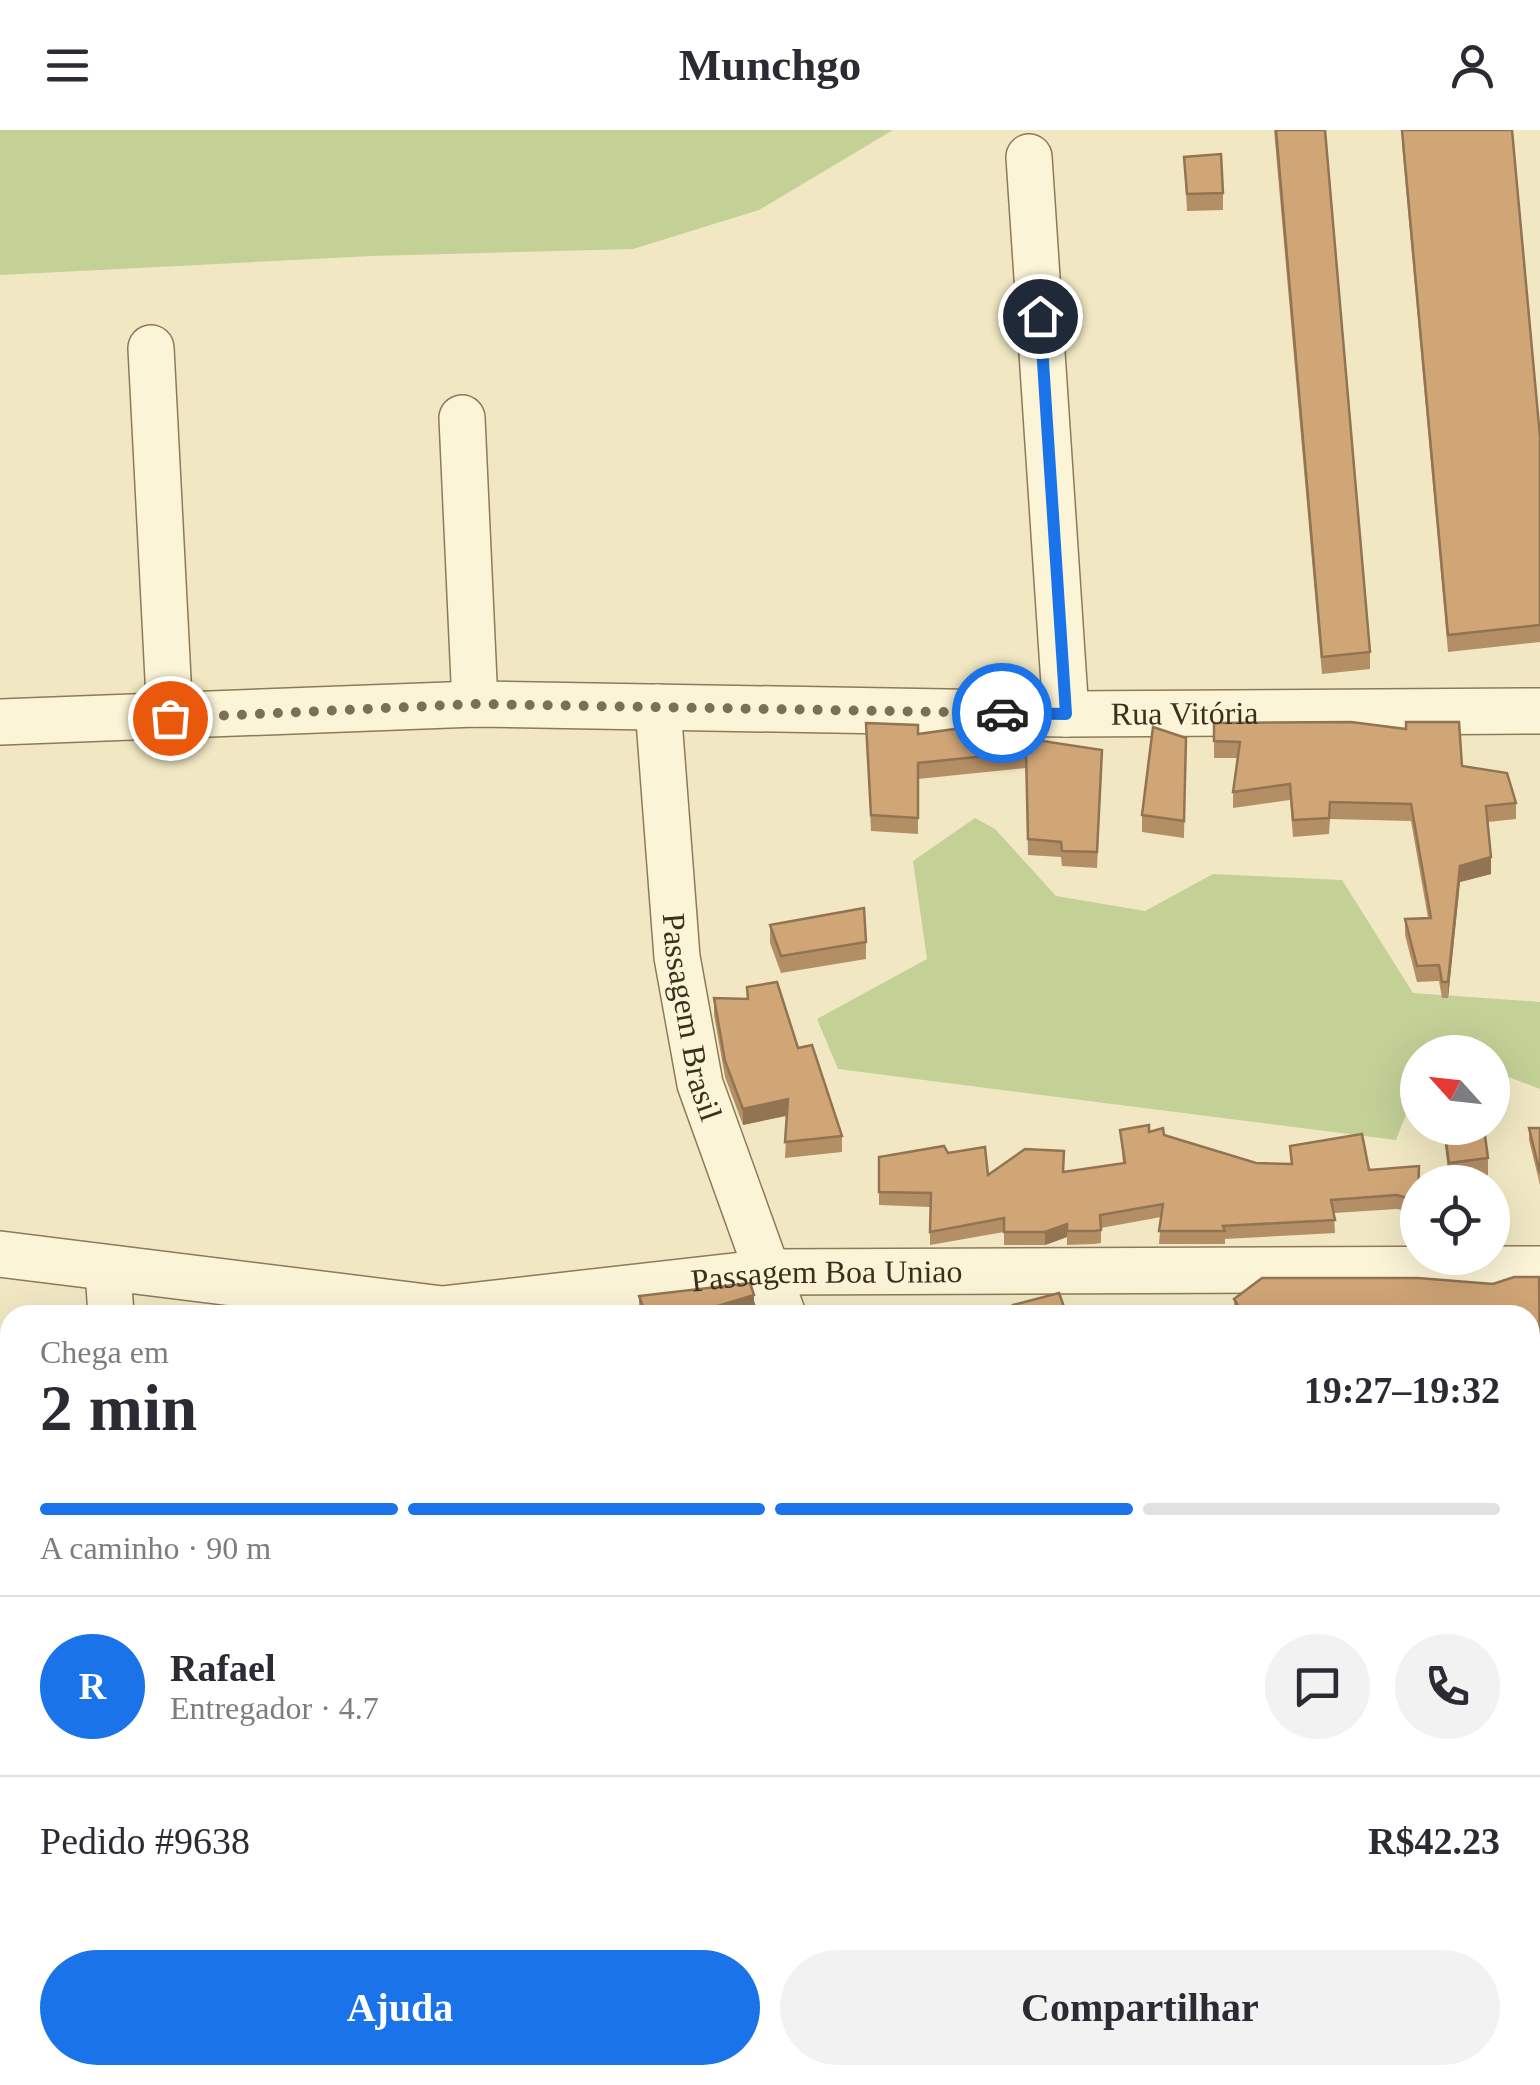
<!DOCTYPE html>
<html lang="pt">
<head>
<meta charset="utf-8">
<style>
  body { margin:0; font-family:"Times New Roman",serif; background:#f2f2f3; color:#2b2b33; height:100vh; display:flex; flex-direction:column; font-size:38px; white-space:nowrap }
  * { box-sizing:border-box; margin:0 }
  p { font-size:32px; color:#7c7c81 }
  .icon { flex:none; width:55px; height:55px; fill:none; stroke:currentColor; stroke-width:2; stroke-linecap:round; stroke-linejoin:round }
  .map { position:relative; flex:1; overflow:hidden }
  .sheet { position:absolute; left:0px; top:1175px; width:1540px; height:780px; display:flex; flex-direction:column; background:#fff; border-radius:30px 30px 0 0; box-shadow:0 10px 40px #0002 }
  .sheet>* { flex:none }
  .needle { width:65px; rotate:297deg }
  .controls { position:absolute; left:1400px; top:905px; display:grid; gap:20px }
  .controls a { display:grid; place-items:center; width:110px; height:110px; border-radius:50%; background:#fff; box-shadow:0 10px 40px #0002; font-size:50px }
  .pin { position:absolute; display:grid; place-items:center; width:85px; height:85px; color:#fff; margin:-42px; border:5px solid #fff; border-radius:50%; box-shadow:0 2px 10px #0007 }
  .courier { position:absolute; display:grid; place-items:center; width:100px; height:100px; margin:-50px; border:8px solid #1a73e8; border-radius:50%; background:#fff; color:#222; box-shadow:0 2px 12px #0007 }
  .summary em { font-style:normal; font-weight:600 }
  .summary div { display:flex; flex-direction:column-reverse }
  .summary { display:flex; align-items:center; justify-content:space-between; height:170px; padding:0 40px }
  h1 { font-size:65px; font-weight:600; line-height:75px }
  .bar { display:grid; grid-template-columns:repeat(4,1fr); gap:15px 10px; align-content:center; height:120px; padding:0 40px }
  .bar i { height:12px; border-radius:8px; background:#e1e1e2 }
  .bar .active { background:#1a73e8 }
  .bar p { grid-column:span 4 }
  .line { display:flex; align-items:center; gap:25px; padding:0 40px; border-top:2px solid #e1e1e2 }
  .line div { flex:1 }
  .round { display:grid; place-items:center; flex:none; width:105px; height:105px; border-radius:52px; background:#f2f2f3 }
  .primary-button { display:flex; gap:20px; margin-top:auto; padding:20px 40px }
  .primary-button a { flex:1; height:115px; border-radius:60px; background:#1a73e8; color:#fff; font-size:40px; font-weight:600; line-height:115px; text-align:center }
  .primary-button a+a { background:#f2f2f3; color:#2b2b33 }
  header { display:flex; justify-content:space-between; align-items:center; height:130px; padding:0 40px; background:#fff; font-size:45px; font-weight:600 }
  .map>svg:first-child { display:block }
</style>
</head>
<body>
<header><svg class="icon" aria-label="menu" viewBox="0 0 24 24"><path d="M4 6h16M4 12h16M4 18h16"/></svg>Munchgo<svg class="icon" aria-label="person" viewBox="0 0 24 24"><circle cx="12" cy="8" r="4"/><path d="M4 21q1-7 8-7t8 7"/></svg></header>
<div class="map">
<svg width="1540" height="1955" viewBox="0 0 1540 1955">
  <rect width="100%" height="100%" fill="#f1e8c3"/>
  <!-- green -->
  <g fill="#c3d096">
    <polygon points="0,0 893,0 759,80 633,119 372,126 0,145"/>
    <polygon points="975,688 995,699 1056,766 1145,781 1213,744 1342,750 1413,863 1540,872 1540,959 1493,941 1492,922 1446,922 1434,918 1431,922 1418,922 1417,957 1396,1010 838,939 817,889 927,829 913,731"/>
  </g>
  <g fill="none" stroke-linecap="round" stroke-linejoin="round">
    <!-- minor casing -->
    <g stroke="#8d7a58" stroke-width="48">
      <g id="minor">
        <polyline points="1029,27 1066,584"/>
        <polyline points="151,218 170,588"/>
        <polyline points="462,288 475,574"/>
        <path id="s1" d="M658 577 677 827 700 954 783 1185"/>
        <path id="s2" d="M0 592 475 574 1066 584 1540 581"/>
        <path id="s3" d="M0 1124 442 1179 770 1142 1540 1139"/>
        <polyline points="108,1140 111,1185"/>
        <polyline points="1530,1670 1540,1669"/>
        <polyline points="1058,1945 1061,1955"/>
        <polyline points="83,1955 135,1945"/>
      </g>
    </g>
    <!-- minor -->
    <use href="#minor" stroke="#fbf4d7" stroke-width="45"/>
  </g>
  <!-- wall -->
  <g fill="#b48f66">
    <polygon points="1274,0 1325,0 1370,522 1370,539 1322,544"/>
    <polygon points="1402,0 1540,307 1540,512 1448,522 1402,15"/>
    <polygon points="1184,27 1223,63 1223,80 1187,81"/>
    <polygon points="866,593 918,604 984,602 1102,636 1097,738 1062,736 1061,727 1028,725 1026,638 918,649 918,704 871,701"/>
    <polygon points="1214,593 1462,636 1516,673 1516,689 1488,692 1491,744 1460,752 1448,868 1442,868 1439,851 1417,852 1405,805 1405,789 1428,788 1411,691 1330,689 1329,704 1293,707 1290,670 1233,678 1233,662 1238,628 1214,628"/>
    <polygon points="1186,608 1184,708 1142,702 1142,685"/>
    <polygon points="770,795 866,812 866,829 781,843 770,813"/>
    <polygon points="747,857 798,918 842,1006 842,1022 785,1028 787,986 743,995 725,947 714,885 714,868 747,869"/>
    <polygon points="1443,998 1484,998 1488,1028 1488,1045 1449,1050"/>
    <polygon points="1529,998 1540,998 1540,1055 1529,1010"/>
    <polygon points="1120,1000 1164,1005 1256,1033 1291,1034 1290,1016 1418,1052 1418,1084 1397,1079 1334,1083 1335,1103 1225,1109 1225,1114 1159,1114 1161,1087 1101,1098 1101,1113 1094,1114 1067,1115 1067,1107 1045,1115 1004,1115 1004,1102 930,1115 930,1077 879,1075 879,1027 948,1023 988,1045 1064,1042 1123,1033"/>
    <polygon points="1540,1150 1540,1254 1530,1255 1530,1185 1234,1185 1234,1169"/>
    <polygon points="639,1166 754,1183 746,1185 639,1185"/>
    <polygon points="1530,1685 1540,1704 1540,1784 1530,1785"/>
  </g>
  <!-- shaded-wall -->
  <g fill="#927453">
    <polygon points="1491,727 1491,744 1460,752 1448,868 1448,852 1460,736"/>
    <polygon points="788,969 788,985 743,995 743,979"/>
    <polygon points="1067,1094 1067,1107 1045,1115 1045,1102"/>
    <polygon points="754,1165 754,1183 746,1185 688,1185"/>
    <polygon points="577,1945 603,1945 603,1948 577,1954"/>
    <polygon points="1375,1945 1392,1945 1392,1955 1357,1955 1357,1950"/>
  </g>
  <!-- building -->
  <g fill="#d1a677" stroke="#927453" stroke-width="2.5">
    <polygon points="1276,0 1325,0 1370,522 1322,527"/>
    <polygon points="1402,0 1512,0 1540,307 1540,495 1448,505"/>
    <polygon points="1221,24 1223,63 1187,64 1184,27"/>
    <polygon points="1351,592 1406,599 1406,592 1459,592 1462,636 1507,643 1516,673 1486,676 1491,727 1460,736 1448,852 1442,852 1439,835 1417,836 1405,789 1431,788 1411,674 1330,672 1329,688 1293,690 1290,654 1233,662 1240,612 1214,611 1214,593"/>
    <polygon points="866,593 918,595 918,604 984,595 983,602 1102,620 1097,722 1062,721 1061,712 1028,709 1026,622 918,633 918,688 871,685"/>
    <polygon points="1153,597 1186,608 1184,691 1142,685"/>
    <polygon points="864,778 866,812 781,826 770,795"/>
    <polygon points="777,852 798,918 812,915 842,1006 785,1012 788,969 743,979 725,931 714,868 748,869 747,857"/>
    <polygon points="1149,995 1149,1002 1163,998 1164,1005 1256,1033 1292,1034 1290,1016 1362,1004 1369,1040 1419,1036 1418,1071 1397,1065 1331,1070 1335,1090 1223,1096 1225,1101 1159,1101 1163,1074 1100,1085 1101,1100 1094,1101 1067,1101 1067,1094 1045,1102 1004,1102 1004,1088 930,1102 931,1063 879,1062 879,1027 944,1016 948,1023 985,1017 988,1045 1025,1019 1064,1021 1063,1042 1125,1033 1120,1000"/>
    <polygon points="1444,998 1484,998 1488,1028 1449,1033"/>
    <polygon points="1529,998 1540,998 1540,1043"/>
    <polygon points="1514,1147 1539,1147 1540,1235 1530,1237 1530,1185 1244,1185 1234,1169 1262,1148 1418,1148 1493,1154"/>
    <polygon points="750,1153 754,1165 688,1185 646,1185 639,1166"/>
    <polygon points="1059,1163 1067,1185 999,1185 1013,1175"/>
    <polygon points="1530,1685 1535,1686 1540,1704 1540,1769 1530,1770"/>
    <polygon points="342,1945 371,1945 373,1955 345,1955"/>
    <polygon points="1356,1945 1375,1945 1357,1950"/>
  </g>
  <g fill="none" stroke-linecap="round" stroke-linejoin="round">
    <!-- done -->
    <polyline stroke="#7b7057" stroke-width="10" stroke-dasharray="0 18" points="170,588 474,574 1002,583"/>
    <!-- route -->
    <polyline stroke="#1a73e8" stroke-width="12" points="1002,583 1066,584 1040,186"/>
  </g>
  <g text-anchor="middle" stroke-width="8" stroke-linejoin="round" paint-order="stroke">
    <!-- street labels -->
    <g font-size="32" fill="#3c2f1d" stroke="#f8f1d3">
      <text dy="11" stroke="none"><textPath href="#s2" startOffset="1185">Rua Vitória</textPath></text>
      <text dy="11" stroke="none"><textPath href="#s1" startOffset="312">Passagem Brasil</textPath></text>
      <text dy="11" stroke="none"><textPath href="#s3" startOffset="832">Passagem Boa Uniao</textPath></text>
    </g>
  </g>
</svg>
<div class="controls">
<a><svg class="needle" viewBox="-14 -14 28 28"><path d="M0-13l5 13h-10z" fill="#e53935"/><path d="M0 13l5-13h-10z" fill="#7c7c81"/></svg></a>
<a><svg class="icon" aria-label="locate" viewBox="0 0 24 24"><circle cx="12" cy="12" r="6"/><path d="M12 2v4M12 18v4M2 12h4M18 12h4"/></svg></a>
</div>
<div class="pin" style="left:170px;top:588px;background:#ea580c"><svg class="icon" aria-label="bag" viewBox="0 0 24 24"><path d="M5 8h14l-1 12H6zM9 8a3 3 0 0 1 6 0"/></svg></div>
<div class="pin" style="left:1040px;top:186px;background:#1f2937"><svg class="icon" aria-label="home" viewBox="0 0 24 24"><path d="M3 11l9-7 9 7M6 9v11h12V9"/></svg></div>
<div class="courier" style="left:1002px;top:583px"><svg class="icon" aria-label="car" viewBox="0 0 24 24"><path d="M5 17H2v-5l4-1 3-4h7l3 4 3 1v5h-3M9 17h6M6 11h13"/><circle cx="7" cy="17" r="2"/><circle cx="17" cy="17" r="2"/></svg></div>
<section class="sheet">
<div class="summary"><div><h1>2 min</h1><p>Chega em</p></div><em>19:27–19:32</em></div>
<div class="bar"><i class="active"></i><i class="active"></i><i class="active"></i><i></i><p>A caminho · 90 m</p></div>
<div class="line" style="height:180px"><b class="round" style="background:#1a73e8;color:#fff">R</b><div><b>Rafael</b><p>Entregador · 4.7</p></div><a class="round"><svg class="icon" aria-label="chat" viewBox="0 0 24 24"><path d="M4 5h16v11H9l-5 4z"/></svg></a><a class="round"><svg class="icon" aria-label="phone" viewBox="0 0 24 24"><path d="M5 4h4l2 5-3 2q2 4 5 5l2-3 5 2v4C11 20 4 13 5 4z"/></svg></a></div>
<div class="line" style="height:130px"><div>Pedido #9638</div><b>R$42.23</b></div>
<div class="primary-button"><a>Ajuda</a><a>Compartilhar</a></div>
</section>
</div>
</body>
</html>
